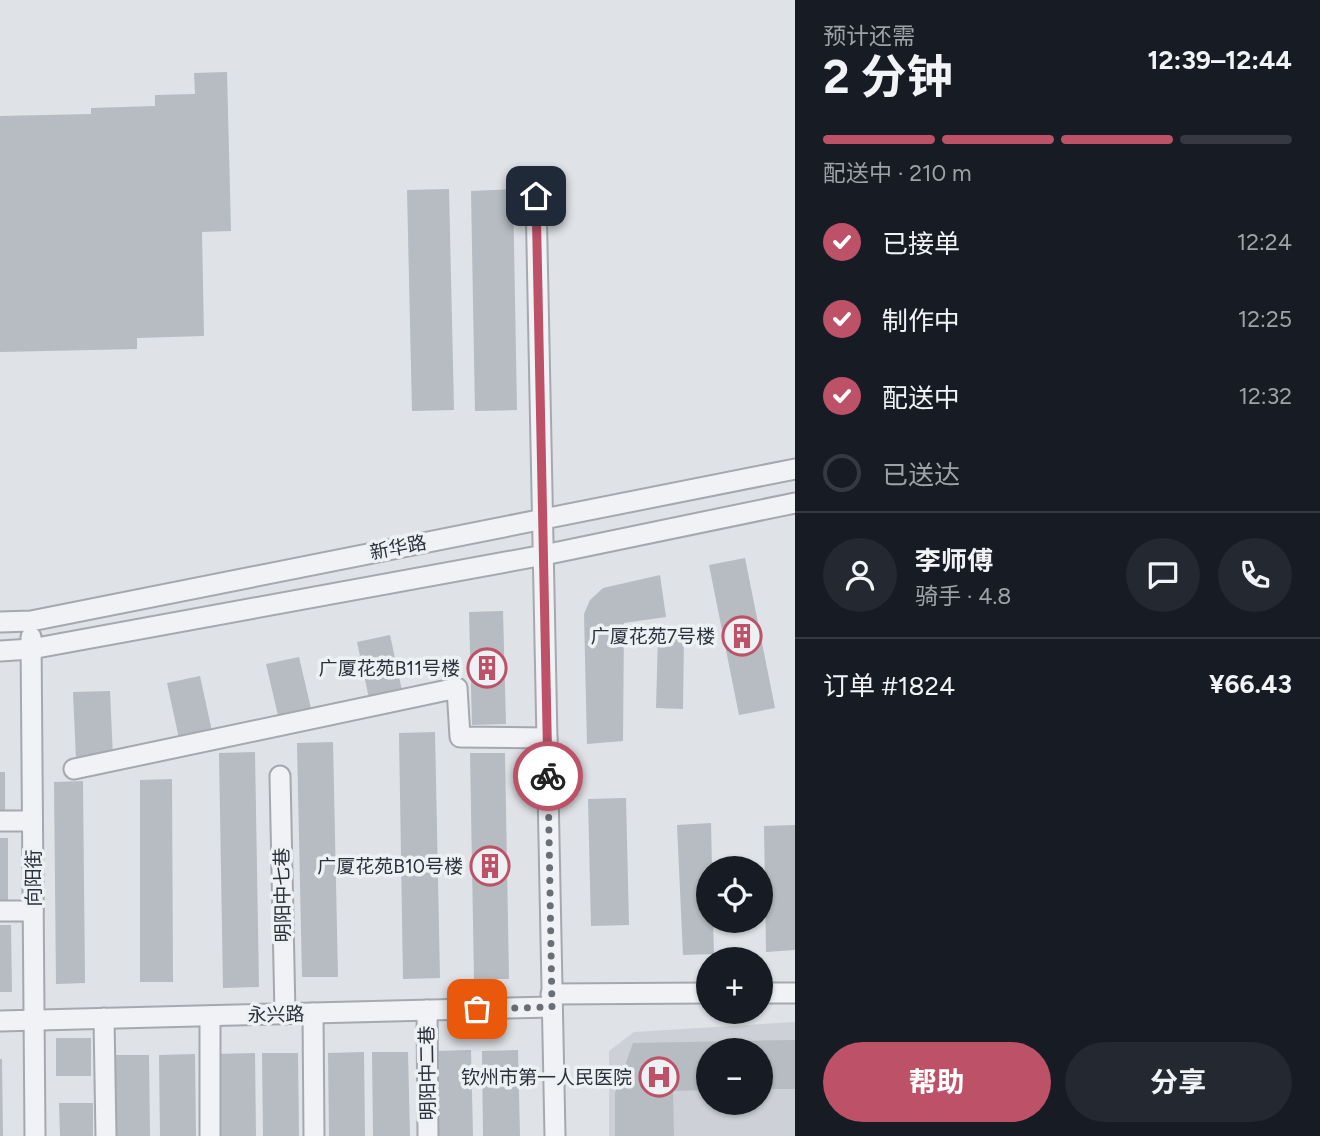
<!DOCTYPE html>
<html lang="zh">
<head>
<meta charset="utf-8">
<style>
  body { margin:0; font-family:Figtree,"Noto Sans SC",sans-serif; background:#242831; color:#f1f3f6; height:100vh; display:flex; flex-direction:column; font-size:26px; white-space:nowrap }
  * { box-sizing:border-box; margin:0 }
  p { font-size:23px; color:#9ea1a6 }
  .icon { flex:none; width:38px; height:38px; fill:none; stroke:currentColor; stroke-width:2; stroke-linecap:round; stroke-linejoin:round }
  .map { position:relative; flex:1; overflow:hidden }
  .drawer { display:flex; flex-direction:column; background:#171b24; width:525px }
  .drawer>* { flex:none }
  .fabs { position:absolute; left:696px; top:856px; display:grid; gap:14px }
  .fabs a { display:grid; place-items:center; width:77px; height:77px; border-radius:50%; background:#171b24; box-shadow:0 2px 5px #0004; font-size:35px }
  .pin { position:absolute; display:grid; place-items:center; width:60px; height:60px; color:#fff; margin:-30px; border-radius:14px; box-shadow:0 4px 10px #0006 }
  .courier { position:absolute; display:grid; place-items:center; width:70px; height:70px; margin:-35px; border:5px solid #bd5168; border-radius:50%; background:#fff; color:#222; box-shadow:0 2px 9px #0007 }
  .head em { font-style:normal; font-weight:700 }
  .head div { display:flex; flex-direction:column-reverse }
  .head { display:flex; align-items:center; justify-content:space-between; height:119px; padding:0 28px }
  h1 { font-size:46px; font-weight:700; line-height:52px }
  .bar { display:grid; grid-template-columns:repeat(4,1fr); gap:10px 7px; align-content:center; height:84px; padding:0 28px }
  .bar i { height:9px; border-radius:5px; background:#363941 }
  .bar .active { background:#bd5168 }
  .bar p { grid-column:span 4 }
  .line { display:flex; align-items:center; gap:18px; padding:0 28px; border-top:2px solid #363941 }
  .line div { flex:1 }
  .round { display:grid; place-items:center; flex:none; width:74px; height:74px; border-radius:37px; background:#242831 }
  ol { padding:0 28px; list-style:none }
  li { display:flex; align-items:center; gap:21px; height:77px }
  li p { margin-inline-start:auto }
  li .icon { padding:7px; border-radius:50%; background:#bd5168; color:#fff; stroke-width:4 }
  li:last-child { color:#9ea1a6 }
  li i { width:38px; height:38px; border:4px solid #363941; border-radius:50% }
  .action { display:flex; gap:14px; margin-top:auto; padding:14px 28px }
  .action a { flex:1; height:80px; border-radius:42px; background:#bd5168; color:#fff; font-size:28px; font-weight:700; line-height:80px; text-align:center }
  .action a+a { background:#242831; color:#f1f3f6 }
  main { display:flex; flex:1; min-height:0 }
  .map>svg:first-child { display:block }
</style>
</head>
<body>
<main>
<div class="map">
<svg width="795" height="1136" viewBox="0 0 795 1136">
  <rect width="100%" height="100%" fill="#dfe2e6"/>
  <!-- built -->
  <path fill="#cdd1d7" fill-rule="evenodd" d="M795 1022V1136H609V1051L634 1032ZM709 1050H761V1102H709Z"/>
  <!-- building -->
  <g fill="#b6bcc2">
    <polygon points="227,72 231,231 202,232 204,336 137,338 137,349 0,352 0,116 91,114 91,108 155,106 155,95 195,94 194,73"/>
    <polygon points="449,189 454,410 412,411 407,190"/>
    <polygon points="513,189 517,410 475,411 471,191"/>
    <polygon points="745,558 775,708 739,715 709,565"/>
    <polygon points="660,575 666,617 624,623 623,741 587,744 584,614 590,600 603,588"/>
    <polygon points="503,611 506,724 472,725 469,612"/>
    <polygon points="390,635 403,695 370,703 357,642"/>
    <polygon points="658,635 684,636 683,709 656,708"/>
    <polygon points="299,657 313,717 280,724 266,664"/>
    <polygon points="200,676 213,736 180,743 167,683"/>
    <polygon points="110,691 113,758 76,760 73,692"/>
    <polygon points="435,732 440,978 403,979 399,733"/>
    <polygon points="333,742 338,977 302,977 297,743"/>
    <polygon points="255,752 259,987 223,988 219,753"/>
    <polygon points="470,753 505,753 509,979 474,979"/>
    <rect x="0" y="772" width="5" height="40"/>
    <polygon points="172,779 173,982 140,982 140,780"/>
    <polygon points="83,781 85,983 56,984 54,782"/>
    <polygon points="626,798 629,925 591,926 588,799"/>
    <polygon points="711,823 712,868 709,868 709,920 713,920 714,954 683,955 677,825"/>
    <polygon points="795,825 795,950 766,952 764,826"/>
    <rect x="0" y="838" width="8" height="67"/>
    <polygon points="0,925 11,925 12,992 0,992"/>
    <rect x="56" y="1038" width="35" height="38"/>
    <polygon points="795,1040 795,1089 761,1089 761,1050 709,1050 709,1090 673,1091 674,1136 615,1136 615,1093 633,1043"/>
    <polygon points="471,1050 473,1136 436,1136 435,1051"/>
    <polygon points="518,1050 520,1136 483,1136 482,1051"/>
    <polygon points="364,1052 365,1136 329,1136 328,1053"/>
    <polygon points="372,1052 408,1052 410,1136 373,1136"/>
    <polygon points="255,1053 256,1136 219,1136 218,1054"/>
    <polygon points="262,1053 298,1053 299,1136 263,1136"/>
    <polygon points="195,1054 196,1136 160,1136 159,1055"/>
    <polygon points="113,1055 149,1055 150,1136 114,1136"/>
    <polygon points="0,1059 2,1059 3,1136 0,1136"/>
    <polygon points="59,1103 93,1103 93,1136 60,1136"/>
  </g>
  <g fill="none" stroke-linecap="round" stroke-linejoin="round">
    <!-- minor casing -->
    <g stroke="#a5a9af" stroke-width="23">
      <g id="minor">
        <polyline points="536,196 555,1136"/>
        <polyline points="0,622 31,621 795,469"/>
        <polyline points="31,637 35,1136"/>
        <polyline points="0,651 31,649 544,555 795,503"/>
        <polyline points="74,769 457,688 460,737 547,738"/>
        <polyline points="280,776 285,1014"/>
        <polyline points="0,821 32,821"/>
        <polyline points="0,911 33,911"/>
        <polyline points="761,993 795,993"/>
        <polyline points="551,994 709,993"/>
        <polyline points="427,1010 428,1136"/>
        <polyline points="313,1013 314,1136"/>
        <polyline points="210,1016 210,1136"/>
        <polyline points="104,1018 106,1136"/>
        <polyline points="0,1021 552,1007"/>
      </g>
    </g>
    <!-- minor -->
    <use href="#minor" stroke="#f1f2f5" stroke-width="19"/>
  </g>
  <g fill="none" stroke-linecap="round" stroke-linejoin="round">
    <!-- done -->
    <polyline stroke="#696f77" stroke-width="7" stroke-dasharray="0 12.6" points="477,1009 552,1007 548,776"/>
    <!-- route -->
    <polyline stroke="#bd5168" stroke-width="9" points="536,196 548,776"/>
  </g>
  <!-- icons -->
  <defs>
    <g id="building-ring" transform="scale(2.0125)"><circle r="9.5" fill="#eef1f4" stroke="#bd5168" stroke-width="1.5"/><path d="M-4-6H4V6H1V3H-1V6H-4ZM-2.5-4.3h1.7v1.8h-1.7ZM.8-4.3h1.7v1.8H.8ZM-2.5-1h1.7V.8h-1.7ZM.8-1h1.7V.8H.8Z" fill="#bd5168"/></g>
    <g id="hospital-ring" transform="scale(2.0125)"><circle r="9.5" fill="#eef1f4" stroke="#bd5168" stroke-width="1.5"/><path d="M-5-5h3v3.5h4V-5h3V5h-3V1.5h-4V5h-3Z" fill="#bd5168"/></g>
  </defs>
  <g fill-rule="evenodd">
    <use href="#building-ring" x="742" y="636"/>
    <use href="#building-ring" x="487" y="668"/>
    <use href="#building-ring" x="490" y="866"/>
    <use href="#hospital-ring" x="659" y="1077"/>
  </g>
  <g text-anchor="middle" stroke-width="7" stroke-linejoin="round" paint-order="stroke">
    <!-- street labels -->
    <g font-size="19" fill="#2a313b" stroke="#eef1f4">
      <text transform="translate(398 547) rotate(-11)" y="7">新华路</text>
      <text transform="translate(33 878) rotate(-90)" y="7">向阳街</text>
      <text transform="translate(282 895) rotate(-91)" y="7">明阳中七巷</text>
      <text transform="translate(276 1014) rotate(-1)" y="7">永兴路</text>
      <text transform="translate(427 1073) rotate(-91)" y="7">明阳中二巷</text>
    </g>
    <!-- poi labels -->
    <g font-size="19" fill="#2a313b" stroke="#eef1f4" text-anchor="end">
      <text x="715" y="643">广厦花苑7号楼</text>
      <text x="460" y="675">广厦花苑B11号楼</text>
      <text x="463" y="873">广厦花苑B10号楼</text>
      <text x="632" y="1084">钦州市第一人民医院</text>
    </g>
  </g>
</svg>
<div class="fabs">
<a><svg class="icon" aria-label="locate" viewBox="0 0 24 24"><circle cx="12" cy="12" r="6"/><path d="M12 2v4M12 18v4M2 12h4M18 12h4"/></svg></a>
<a>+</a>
<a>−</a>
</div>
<div class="pin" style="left:477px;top:1009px;background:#ea580c"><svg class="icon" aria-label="bag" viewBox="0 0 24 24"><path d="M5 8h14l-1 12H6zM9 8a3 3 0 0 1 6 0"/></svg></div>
<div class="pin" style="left:536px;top:196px;background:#1f2937"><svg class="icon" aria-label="home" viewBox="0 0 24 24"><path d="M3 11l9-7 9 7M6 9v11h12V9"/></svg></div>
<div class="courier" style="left:548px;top:776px"><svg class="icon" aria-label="bike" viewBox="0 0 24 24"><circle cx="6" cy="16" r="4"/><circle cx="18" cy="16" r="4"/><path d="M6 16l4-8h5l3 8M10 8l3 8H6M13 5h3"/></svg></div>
</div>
<section class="drawer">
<div class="head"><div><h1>2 分钟</h1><p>预计还需</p></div><em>12:39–12:44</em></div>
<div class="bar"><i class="active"></i><i class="active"></i><i class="active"></i><i></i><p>配送中 · 210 m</p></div>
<ol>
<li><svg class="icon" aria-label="check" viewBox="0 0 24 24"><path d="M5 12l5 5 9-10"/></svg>已接单<p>12:24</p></li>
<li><svg class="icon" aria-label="check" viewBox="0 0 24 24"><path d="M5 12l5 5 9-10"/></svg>制作中<p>12:25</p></li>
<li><svg class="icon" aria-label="check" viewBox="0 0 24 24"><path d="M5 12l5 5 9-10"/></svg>配送中<p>12:32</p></li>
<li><i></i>已送达</li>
</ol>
<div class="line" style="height:126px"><a class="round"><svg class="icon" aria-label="person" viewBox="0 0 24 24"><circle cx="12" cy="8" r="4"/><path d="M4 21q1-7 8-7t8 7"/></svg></a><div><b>李师傅</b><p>骑手 · 4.8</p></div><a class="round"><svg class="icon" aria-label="chat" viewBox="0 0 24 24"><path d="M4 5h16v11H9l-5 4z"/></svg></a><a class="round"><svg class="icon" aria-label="phone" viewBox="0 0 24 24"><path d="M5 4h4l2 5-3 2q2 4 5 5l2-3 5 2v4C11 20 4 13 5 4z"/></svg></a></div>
<div class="line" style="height:91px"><div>订单 #1824</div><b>¥66.43</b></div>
<div class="action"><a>帮助</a><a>分享</a></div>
</section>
</main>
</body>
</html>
